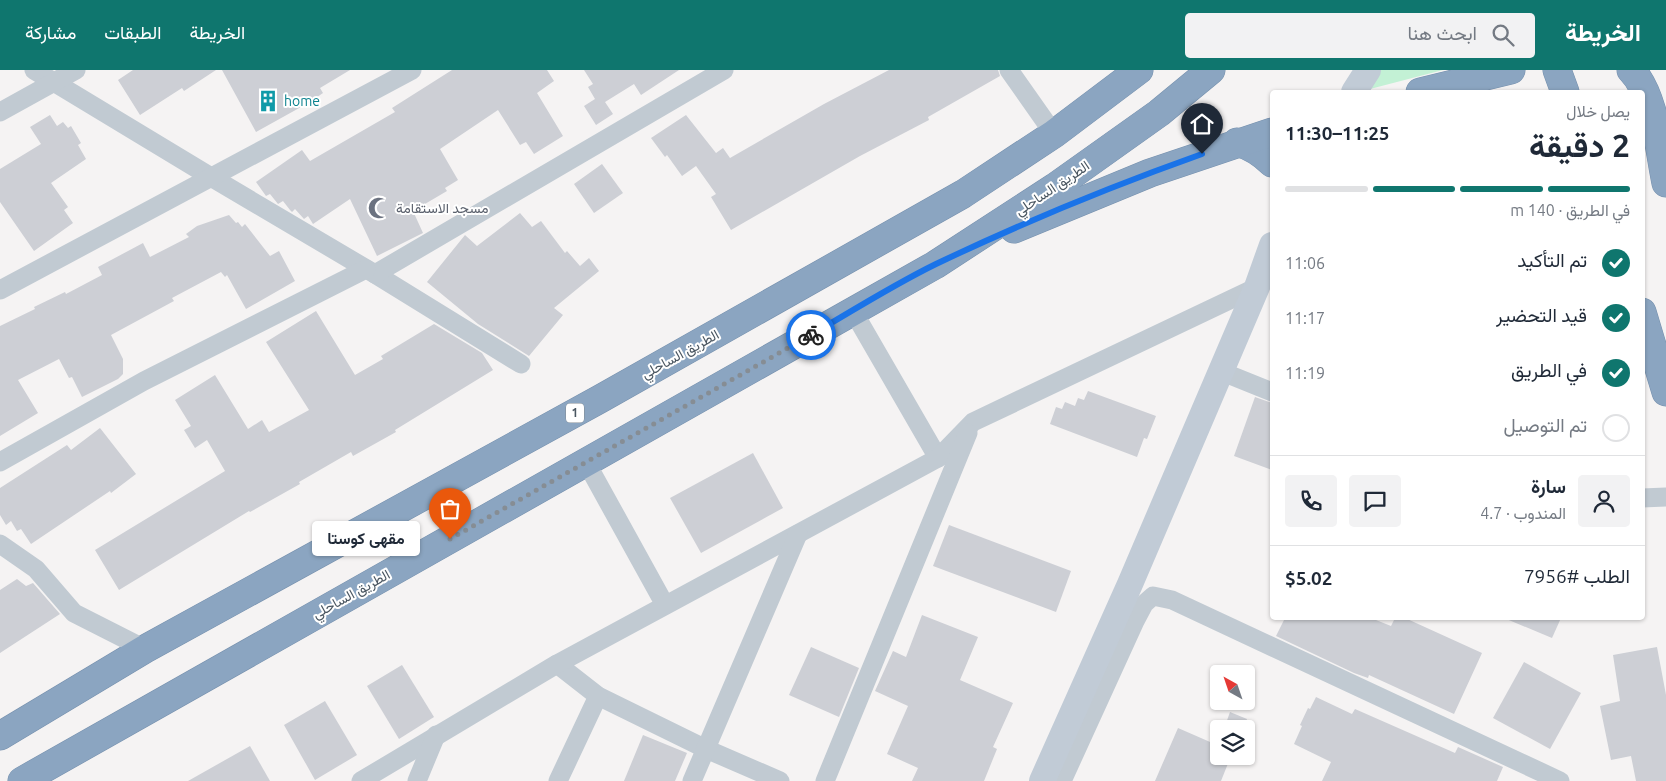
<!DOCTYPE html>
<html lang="ar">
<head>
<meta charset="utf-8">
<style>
  body { margin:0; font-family:Ubuntu,Vazirmatn,sans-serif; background:#f2f2f3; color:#1f2937; direction:rtl; height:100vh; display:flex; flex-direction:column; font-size:19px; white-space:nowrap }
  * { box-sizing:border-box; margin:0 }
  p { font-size:16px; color:#747a83 }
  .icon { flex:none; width:28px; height:28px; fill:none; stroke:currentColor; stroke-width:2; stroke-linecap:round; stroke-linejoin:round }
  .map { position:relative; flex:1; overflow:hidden; direction:ltr }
  .details { position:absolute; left:1270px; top:20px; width:375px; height:530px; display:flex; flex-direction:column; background:#fff; border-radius:5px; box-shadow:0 1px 4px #0004; direction:rtl }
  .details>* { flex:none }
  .needle { width:32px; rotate:320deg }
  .tools { position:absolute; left:1210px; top:595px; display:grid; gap:10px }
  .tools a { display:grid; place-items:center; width:45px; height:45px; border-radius:5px; background:#fff; box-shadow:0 1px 4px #0004; font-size:25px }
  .pin { position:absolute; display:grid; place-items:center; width:42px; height:42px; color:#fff; margin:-51px -21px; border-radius:50% 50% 50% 0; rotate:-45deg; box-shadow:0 0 5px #0007 }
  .pin .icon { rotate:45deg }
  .courier { position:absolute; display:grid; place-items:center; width:50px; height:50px; margin:-25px; border:4px solid #1a73e8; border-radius:50%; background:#fff; color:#222; box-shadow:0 1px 6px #0007 }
  .bubble { position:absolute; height:35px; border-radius:5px; background:#fff; box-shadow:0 1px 4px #0004; font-size:16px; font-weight:700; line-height:35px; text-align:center; direction:rtl }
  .summary em { font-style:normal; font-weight:700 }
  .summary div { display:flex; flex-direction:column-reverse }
  .summary { display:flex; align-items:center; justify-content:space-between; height:85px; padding:0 15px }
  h1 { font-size:32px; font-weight:700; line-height:38px }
  .bar { display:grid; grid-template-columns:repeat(4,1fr); gap:8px 5px; align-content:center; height:60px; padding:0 15px }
  .bar i { height:6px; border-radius:4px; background:#e0e1e3 }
  .bar .active { background:#0f766e }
  .bar p { grid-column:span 4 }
  .line { display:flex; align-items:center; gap:12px; padding:0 15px; border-top:1px solid #e0e1e3 }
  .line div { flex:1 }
  .round { display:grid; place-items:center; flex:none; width:52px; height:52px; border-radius:5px; background:#f2f2f3 }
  ol { padding:0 15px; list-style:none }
  li { display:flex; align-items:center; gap:15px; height:55px }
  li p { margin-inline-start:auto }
  li .icon { padding:5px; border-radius:50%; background:#0f766e; color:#fff; stroke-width:4 }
  li:last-child { color:#747a83 }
  li i { width:28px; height:28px; border:2px solid #e0e1e3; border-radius:50% }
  header { display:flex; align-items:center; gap:30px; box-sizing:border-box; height:70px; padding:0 25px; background:#0f766e; color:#fff }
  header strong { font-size:24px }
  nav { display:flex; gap:28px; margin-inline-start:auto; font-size:18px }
  .search { width:350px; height:45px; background:#f2f2f3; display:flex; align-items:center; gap:12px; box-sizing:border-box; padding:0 18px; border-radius:5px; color:#747a83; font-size:19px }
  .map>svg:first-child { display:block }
</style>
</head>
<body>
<header>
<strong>الخريطة</strong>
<div class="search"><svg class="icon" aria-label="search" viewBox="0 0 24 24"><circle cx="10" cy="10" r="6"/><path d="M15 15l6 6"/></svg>ابحث هنا</div>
<nav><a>الخريطة</a><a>الطبقات</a><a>مشاركة</a></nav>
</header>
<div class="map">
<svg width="1666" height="711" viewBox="0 0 1666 711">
  <rect width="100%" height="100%" fill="#f5f3f3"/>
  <!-- green -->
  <polygon fill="#c3f1d5" points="1375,0 1443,0 1370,19"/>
  <!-- building -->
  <g fill="#cdcfd5">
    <polygon points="133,0 216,0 184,21 182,18 140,45 118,10"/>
    <polygon points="222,0 350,0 320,18 323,23 310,32 256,62"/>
    <polygon points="452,0 547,0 554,11 537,23 563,66 534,84 526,72 520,75 498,40 440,79 458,110 445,118 447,121 413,141 423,163 377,186 350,129 313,154 308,146 304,149 295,139 292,142 290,140 283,131 278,134 270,124 266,126 256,112 302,80 310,91 395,42 392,38"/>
    <polygon points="584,0 679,0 641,25 634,14 605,32 613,44 596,55 584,36 595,29 588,17 593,14"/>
    <polygon points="889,0 998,0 1000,6 928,47 929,50 860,86 731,160 711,127 716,124 696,96 682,106 667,85 665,87 651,68 686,45 716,83 723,78 730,88 824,34"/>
    <polygon points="50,45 57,56 63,52 68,58 71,56 81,73 78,75 86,89 51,113 68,137 64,140 73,153 34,181 0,132 0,99 41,74 30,57"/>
    <polygon points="602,94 623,123 594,143 574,114"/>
    <polygon points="520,143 532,157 541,151 565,183 567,181 580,196 589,188 599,201 554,238 563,245 529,286 478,254 427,212 465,165 477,176"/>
    <polygon points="229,145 236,153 238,152 242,157 245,154 270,186 279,181 295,211 246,239 227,205 225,207 221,202 172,228 174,231 111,265 123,289 123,304 118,309 82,327 72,307 69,308 59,289 18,310 38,343 0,366 0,256 35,239 34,237 65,222 66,224 102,205 98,197 143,173 150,187 189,167 186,164 197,156"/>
    <polygon points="316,241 355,305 383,289 381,286 434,254 482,283 493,300 395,360 396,362 353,386 351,382 299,412 300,414 250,442 249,441 119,520 95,480 225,401 207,370 195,378 184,360 191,356 175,330 215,305 248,359 262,350 269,362 309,340 266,272"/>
    <polygon points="1088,321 1156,346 1147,369 1144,368 1137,387 1050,354 1056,337 1062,339 1065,332 1075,336 1078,328 1084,330"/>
    <polygon points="1255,327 1272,333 1272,400 1234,386"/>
    <polygon points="100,358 136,404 111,423 110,421 31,474 21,459 17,461 11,451 6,455 0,445 0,418 67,375 71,380"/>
    <polygon points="753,383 783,438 701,483 670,428"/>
    <polygon points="949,455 1071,501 1056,542 933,496"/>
    <polygon points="17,509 26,516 33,513 60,544 0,583 0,520"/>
    <polygon points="922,545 978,567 960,610 1013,633 993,677 997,679 984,711 912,711 918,698 887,684 908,636 875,621 893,581 906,587"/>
    <polygon points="1285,548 1371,548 1391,556 1395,548 1405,548 1482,583 1454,644 1369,605 1368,608 1354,603 1276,566"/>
    <polygon points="1504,548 1561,548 1552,568"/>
    <polygon points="811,577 859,598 839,647 789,625"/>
    <polygon points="1657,577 1666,625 1666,711 1636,711 1631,686 1611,690 1600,636 1620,631 1613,585"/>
    <polygon points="1524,592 1581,623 1550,679 1493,648"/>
    <polygon points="402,595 434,647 399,669 367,616"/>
    <polygon points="1316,627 1352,644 1355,639 1455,683 1458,677 1503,697 1497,711 1322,711 1331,692 1294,674 1302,656 1300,655 1308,638 1310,639"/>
    <polygon points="325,631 357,685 315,710 284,655"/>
    <polygon points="1230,642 1247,649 1243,659 1224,659"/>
    <polygon points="1178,658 1217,675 1219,670 1219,686 1231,686 1221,711 1155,711"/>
    <polygon points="643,665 687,683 675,711 624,711"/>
    <polygon points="250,676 270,711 188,711"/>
  </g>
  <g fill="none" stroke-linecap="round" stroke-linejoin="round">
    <!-- highway casing -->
    <g stroke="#7690ad" stroke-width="29">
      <g id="highway">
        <polyline points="1557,0 1565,22"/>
        <path d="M1631 0C1655 24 1659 80 1666 113"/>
        <polyline points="1420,22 1511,0"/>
        <path d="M1237 72C1251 76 1262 83 1272 93"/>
        <polyline points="1014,159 1150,103 1272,62"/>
        <polyline points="1642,242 1666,322"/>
        <polyline points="0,666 145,579 600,329 963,124 1054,64 1139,0"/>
        <polyline points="22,711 935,195 1055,117 1159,43 1211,0"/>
      </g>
    </g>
    <!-- street -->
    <g stroke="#c1cad2" stroke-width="19">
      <polyline points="34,0 211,107 375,204 521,294"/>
      <polyline points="1009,0 1054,64"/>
      <polyline points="0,42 76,0"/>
      <polyline points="375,204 724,0"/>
      <polyline points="0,220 412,0"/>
      <polyline points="853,241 938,388"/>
      <polyline points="1220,301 1272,322"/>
      <polyline points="0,392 144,311 366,199"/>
      <polyline points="586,392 665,535"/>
      <polyline points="1642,428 1666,427"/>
      <polyline points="0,474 36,499 74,543 145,579"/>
      <polyline points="557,594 598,626 706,679 780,711"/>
      <polyline points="361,711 557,594 938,388 973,352 1257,217"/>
      <polyline points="417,711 436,665"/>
      <polyline points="558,711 598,626"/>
      <polyline points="692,711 798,464"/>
      <polyline points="825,711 968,363"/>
      <polyline points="1062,711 1135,551 1144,534 1153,526 1172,530 1560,711"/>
    </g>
    <!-- secondary -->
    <g stroke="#c1cbd6" stroke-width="26">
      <polyline points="1354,22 1368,0"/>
      <polyline points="1042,711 1130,514 1257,217 1272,175"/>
    </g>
    <!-- highway -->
    <use href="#highway" stroke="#8ba5c1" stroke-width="28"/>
  </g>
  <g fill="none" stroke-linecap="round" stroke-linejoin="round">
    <!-- done -->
    <polyline stroke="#868d94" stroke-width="5" stroke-dasharray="0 9" points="450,469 811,265"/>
    <!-- route -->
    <path stroke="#1a73e8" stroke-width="6" d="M811 265C852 241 893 215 936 194 1022 153 1112 116 1202 84"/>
  </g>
  <!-- icons -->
  <defs>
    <g id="building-bare" transform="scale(1.725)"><path d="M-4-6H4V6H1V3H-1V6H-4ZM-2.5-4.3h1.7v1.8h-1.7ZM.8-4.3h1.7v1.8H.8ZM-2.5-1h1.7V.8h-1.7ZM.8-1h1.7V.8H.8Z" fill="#0f9aa8" stroke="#fff" stroke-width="2.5" paint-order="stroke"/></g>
    <g id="mosque-bare" transform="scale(1.725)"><path d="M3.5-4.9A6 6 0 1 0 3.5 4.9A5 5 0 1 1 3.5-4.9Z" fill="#6b7280" stroke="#fff" stroke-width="2.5" paint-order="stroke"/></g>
  </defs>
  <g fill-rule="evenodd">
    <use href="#building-bare" x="268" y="31"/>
    <use href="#mosque-bare" x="379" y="138"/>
  </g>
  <g text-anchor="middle" stroke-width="4" stroke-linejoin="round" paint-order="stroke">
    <!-- shield labels -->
    <rect fill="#fff" stroke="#808990" stroke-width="1" x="566" y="333.5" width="18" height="19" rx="4"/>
    <g font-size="12" font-weight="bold" fill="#4a5661">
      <text x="575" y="347">1</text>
    </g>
    <!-- culture labels -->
    <g font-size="14" fill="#0d838f" stroke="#fff" text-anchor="start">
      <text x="284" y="36">home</text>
    </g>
    <!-- street labels -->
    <g font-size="14" fill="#4a5661" stroke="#fff">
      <text transform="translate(1052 118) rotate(-34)" y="5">الطريق الساحلي</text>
      <text transform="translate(680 284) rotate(-29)" y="5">الطريق الساحلي</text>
      <text transform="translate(351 524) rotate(-29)" y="5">الطريق الساحلي</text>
    </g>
    <!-- worship labels -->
    <g font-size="14" fill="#5b616d" stroke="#fff" text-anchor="start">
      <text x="396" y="143">مسجد الاستقامة</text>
    </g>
  </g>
</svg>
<div class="tools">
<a><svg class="needle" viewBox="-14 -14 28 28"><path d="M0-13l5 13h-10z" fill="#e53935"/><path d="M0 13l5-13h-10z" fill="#747a83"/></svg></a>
<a><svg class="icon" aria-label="layers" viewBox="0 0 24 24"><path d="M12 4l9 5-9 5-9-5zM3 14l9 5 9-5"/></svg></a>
</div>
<div class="pin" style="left:450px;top:469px;background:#ea580c"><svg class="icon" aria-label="bag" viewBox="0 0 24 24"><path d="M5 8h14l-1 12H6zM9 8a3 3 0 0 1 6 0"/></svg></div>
<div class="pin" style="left:1202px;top:84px;background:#1f2937"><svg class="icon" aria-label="home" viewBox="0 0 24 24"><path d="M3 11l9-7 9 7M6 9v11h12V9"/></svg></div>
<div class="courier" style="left:811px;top:265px"><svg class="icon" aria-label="bike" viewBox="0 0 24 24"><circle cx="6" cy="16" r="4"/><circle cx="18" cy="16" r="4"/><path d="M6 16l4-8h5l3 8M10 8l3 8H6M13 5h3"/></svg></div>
<div class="bubble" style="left:312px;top:451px;width:108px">مقهى كوستا</div>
<section class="details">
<div class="summary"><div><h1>2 دقيقة</h1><p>يصل خلال</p></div><em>11:25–11:30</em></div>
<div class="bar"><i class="active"></i><i class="active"></i><i class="active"></i><i></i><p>في الطريق · 140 m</p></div>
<ol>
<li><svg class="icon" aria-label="check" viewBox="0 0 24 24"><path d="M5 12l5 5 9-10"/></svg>تم التأكيد<p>11:06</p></li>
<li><svg class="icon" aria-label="check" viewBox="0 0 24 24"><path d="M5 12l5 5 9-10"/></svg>قيد التحضير<p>11:17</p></li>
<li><svg class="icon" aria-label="check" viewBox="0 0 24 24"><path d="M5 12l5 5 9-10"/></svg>في الطريق<p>11:19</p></li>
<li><i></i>تم التوصيل</li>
</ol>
<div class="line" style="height:90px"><a class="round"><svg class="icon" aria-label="person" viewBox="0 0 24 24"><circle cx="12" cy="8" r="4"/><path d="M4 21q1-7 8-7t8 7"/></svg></a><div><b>سارة</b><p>المندوب · 4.7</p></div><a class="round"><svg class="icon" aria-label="chat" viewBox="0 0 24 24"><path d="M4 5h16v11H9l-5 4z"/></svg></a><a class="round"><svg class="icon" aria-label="phone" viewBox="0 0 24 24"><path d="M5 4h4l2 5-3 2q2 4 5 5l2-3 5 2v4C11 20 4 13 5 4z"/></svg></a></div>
<div class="line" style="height:65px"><div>الطلب #7956</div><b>$5.02</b></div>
</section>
</div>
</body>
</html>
